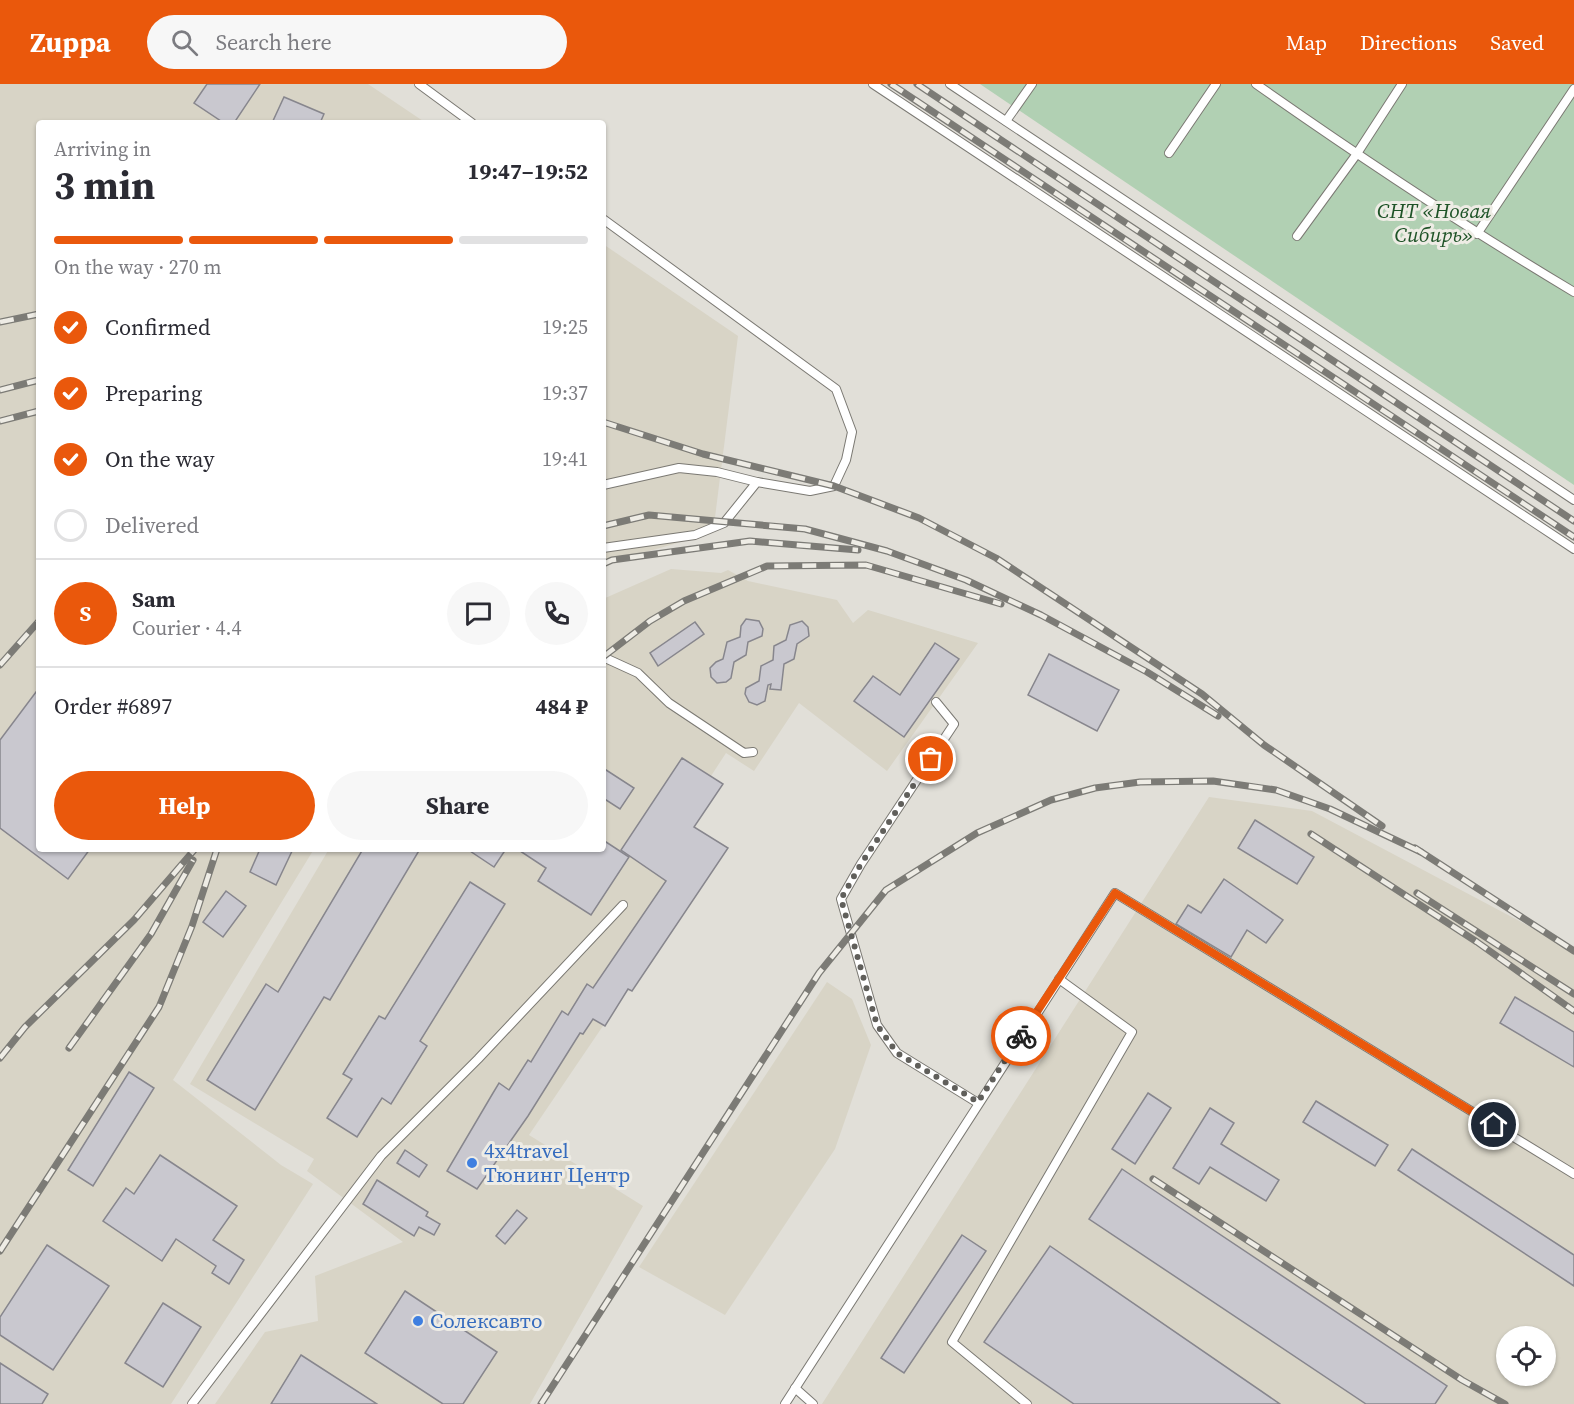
<!DOCTYPE html>
<html lang="en">
<head>
<meta charset="utf-8">
<style>
  body { margin:0; font-family:"Source Serif 4",serif; background:#f7f7f7; color:#2b2b33; height:100vh; display:flex; flex-direction:column; font-size:22px; white-space:nowrap }
  * { box-sizing:border-box; margin:0 }
  p { font-size:20px; color:#7c7c81 }
  .icon { flex:none; width:33px; height:33px; fill:none; stroke:currentColor; stroke-width:2; stroke-linecap:round; stroke-linejoin:round }
  .map { position:relative; flex:1; overflow:hidden }
  .side { position:absolute; left:36px; top:36px; width:570px; height:732px; display:flex; flex-direction:column; background:#fff; border-radius:6px; box-shadow:0 2px 4px #0004 }
  .side>* { flex:none }
  .controls { position:absolute; left:1496px; top:1242px; display:grid; gap:12px }
  .controls a { display:grid; place-items:center; width:60px; height:60px; border-radius:50%; background:#fff; box-shadow:0 2px 4px #0004; font-size:30px }
  .pin { position:absolute; display:grid; place-items:center; width:51px; height:51px; color:#fff; margin:-26px; border:3px solid #fff; border-radius:50%; box-shadow:0 2px 6px #0007 }
  .courier { position:absolute; display:grid; place-items:center; width:60px; height:60px; margin:-30px; border:4px solid #ea580c; border-radius:50%; background:#fff; color:#222; box-shadow:0 2px 8px #0007 }
  .overview em { font-style:normal; font-weight:700 }
  .overview div { display:flex; flex-direction:column-reverse }
  .overview { display:flex; align-items:center; justify-content:space-between; height:102px; padding:0 18px }
  h1 { font-size:39px; font-weight:700; line-height:45px }
  .bar { display:grid; grid-template-columns:repeat(4,1fr); gap:9px 6px; align-content:center; height:72px; padding:0 18px }
  .bar i { height:8px; border-radius:4px; background:#e1e1e2 }
  .bar .current { background:#ea580c }
  .bar p { grid-column:span 4 }
  .line { display:flex; align-items:center; gap:15px; padding:0 18px; border-top:2px solid #e1e1e2 }
  .line div { flex:1 }
  .round { display:grid; place-items:center; flex:none; width:63px; height:63px; border-radius:32px; background:#f7f7f7 }
  ol { padding:0 18px; list-style:none }
  li { display:flex; align-items:center; gap:18px; height:66px }
  li p { margin-inline-start:auto }
  li .icon { padding:6px; border-radius:50%; background:#ea580c; color:#fff; stroke-width:4 }
  li:last-child { color:#7c7c81 }
  li i { width:33px; height:33px; border:3px solid #e1e1e2; border-radius:50% }
  .primary-button { display:flex; gap:12px; margin-top:auto; padding:12px 18px }
  .primary-button a { flex:1; height:69px; border-radius:36px; background:#ea580c; color:#fff; font-size:24px; font-weight:700; line-height:69px; text-align:center }
  .primary-button a+a { background:#f7f7f7; color:#2b2b33 }
  header { display:flex; align-items:center; gap:36px; box-sizing:border-box; height:84px; padding:0 30px; background:#ea580c; color:#fff }
  header strong { font-size:28px }
  nav { display:flex; gap:33px; margin-inline-start:auto; font-size:21px }
  .search { width:420px; height:54px; background:#f7f7f7; display:flex; align-items:center; gap:15px; box-sizing:border-box; padding:0 21px; border-radius:33px; color:#7c7c81; font-size:22px }
  .map>svg:first-child { display:block }
</style>
</head>
<body>
<header>
<strong>Zuppa</strong>
<div class="search"><svg class="icon" aria-label="search" viewBox="0 0 24 24"><circle cx="10" cy="10" r="6"/><path d="M15 15l6 6"/></svg>Search here</div>
<nav><a>Map</a><a>Directions</a><a>Saved</a></nav>
</header>
<div class="map">
<svg width="1574" height="1320" viewBox="0 0 1574 1320">
  <rect width="100%" height="100%" fill="#e1dfd8"/>
  <!-- built -->
  <g fill="#d8d4c6" fill-rule="evenodd">
    <polygon points="0,0 368,0 426,39 39,39 39,765 314,765 173,996 281,1081 313,1100 171,1320 0,1320"/>
    <polygon points="603,160 738,252 713,449 603,480"/>
    <polygon points="671,485 721,489 728,486 748,497 837,516 853,539 868,526 978,559 887,687 799,619 754,687 726,669 711,692 723,700 694,743 728,764 632,907 628,905 529,1051 643,1122 530,1320 215,1320 265,1248 318,1237 315,1192 403,1158 307,1087 314,1075 190,1000 329,765 603,765 603,515"/>
    <path d="M1209 713 1312 727 1574 866V1320H822ZM1506 1252H1545V1292H1506Z"/>
    <polygon points="827,898 852,915 871,961 835,1065 725,1231 639,1183"/>
  </g>
  <!-- green -->
  <polygon fill="#b1d0b3" points="980,0 1574,0 1574,401"/>
  <!-- building -->
  <g fill="#c9c8cf" stroke="#87868d" stroke-width="1.5">
    <polygon points="207,0 260,0 234,39 224,39 194,19"/>
    <polygon points="284,13 324,30 320,39 272,39"/>
    <polygon points="746,535 759,537 763,545 762,552 748,558 746,571 734,578 731,594 726,598 717,599 711,593 710,584 716,578 723,575 727,558 740,553 741,542"/>
    <polygon points="802,537 808,543 809,552 797,560 794,575 784,580 781,606 770,605 771,600 768,601 765,617 757,621 749,618 745,610 746,604 759,597 761,582 773,576 774,562 786,556 790,541"/>
    <polygon points="695,538 704,550 658,582 650,569"/>
    <polygon points="935,559 959,575 904,653 854,617 873,592 900,611"/>
    <polygon points="1049,570 1119,606 1097,647 1028,611"/>
    <polygon points="39,604 39,765 90,765 68,795 0,744 0,656"/>
    <polygon points="682,674 723,700 694,743 728,764 632,907 628,905 605,942 593,935 583,950 580,949 528,1032 477,1105 447,1087 493,1009 499,999 509,1006 528,976 531,978 562,927 568,931 587,900 593,904 666,797 621,766"/>
    <polygon points="603,684 634,704 620,725 603,714"/>
    <polygon points="1255,736 1314,773 1297,800 1238,764"/>
    <polygon points="603,756 629,773 591,831 538,797 546,784 517,765 603,765"/>
    <polygon points="260,765 293,765 276,801 250,788"/>
    <polygon points="363,765 420,765 330,916 324,913 255,1026 207,996 266,900 278,908"/>
    <polygon points="467,765 506,765 494,783"/>
    <polygon points="1224,795 1283,836 1266,859 1247,846 1231,873 1176,840 1188,821 1201,829"/>
    <polygon points="470,798 505,820 420,957 427,962 391,1020 382,1014 357,1053 327,1034 352,995 343,990 379,932 385,935"/>
    <polygon points="226,807 246,822 223,853 203,838"/>
    <polygon points="1515,913 1574,948 1574,983 1500,939"/>
    <polygon points="129,988 154,1004 93,1102 68,1086"/>
    <polygon points="1148,1009 1171,1024 1135,1080 1112,1065"/>
    <polygon points="1316,1017 1388,1061 1375,1082 1303,1038"/>
    <polygon points="1210,1024 1234,1039 1221,1060 1279,1096 1266,1117 1210,1083 1199,1100 1173,1084"/>
    <polygon points="1412,1065 1574,1171 1574,1202 1398,1086"/>
    <polygon points="405,1066 427,1081 419,1093 397,1079"/>
    <polygon points="160,1071 237,1122 213,1156 244,1176 229,1200 212,1189 216,1182 176,1155 162,1177 103,1137 126,1104 134,1110"/>
    <polygon points="1122,1085 1447,1302 1435,1320 1366,1320 1089,1135"/>
    <polygon points="377,1096 428,1128 426,1132 440,1140 434,1151 419,1143 414,1152 363,1120"/>
    <polygon points="517,1126 527,1134 505,1160 496,1152"/>
    <polygon points="962,1151 986,1167 904,1289 881,1274"/>
    <polygon points="47,1161 109,1202 53,1286 0,1251 0,1233"/>
    <polygon points="1050,1162 1280,1320 1074,1320 984,1258"/>
    <polygon points="405,1207 497,1268 463,1320 443,1320 365,1269"/>
    <polygon points="163,1219 201,1243 163,1303 125,1279"/>
    <polygon points="301,1271 377,1320 271,1320"/>
    <polygon points="0,1279 48,1310 42,1320 0,1320"/>
  </g>
  <g fill="none" stroke-linecap="round" stroke-linejoin="round">
    <!-- service casing -->
    <g stroke="#7b7973" stroke-width="10">
      <g id="service">
        <polyline points="419,0 472,39"/>
        <polyline points="873,0 1574,465"/>
        <polyline points="950,0 1574,416"/>
        <path d="M1256 0C1360 73 1465 143 1574 208"/>
        <polyline points="1006,37 1032,0"/>
        <polyline points="1169,69 1216,0"/>
        <polyline points="603,135 836,305 852,348 846,376 834,402 810,407 757,398 724,439 695,451 603,464"/>
        <polyline points="1477,150 1574,5"/>
        <polyline points="1297,152 1356,71 1402,0"/>
        <polyline points="603,401 679,384 717,388 757,398"/>
        <polyline points="603,573 638,589 669,619 744,669 753,668"/>
        <polyline points="936,618 954,640 861,780 841,815 877,941 897,969 978,1019"/>
        <polyline points="795,1304 813,1320"/>
        <polyline points="192,1320 381,1072 478,975 623,821"/>
        <polyline points="785,1320 1115,809 1574,1090"/>
        <polyline points="1027,1320 952,1258 1132,948 1059,895"/>
      </g>
    </g>
    <!-- service -->
    <use href="#service" stroke="#fff" stroke-width="8"/>
    <!-- rail casing -->
    <g stroke="#7c7b76" stroke-width="7">
      <g id="rail">
        <polyline points="891,0 1574,453"/>
        <polyline points="917,0 1574,437"/>
        <polyline points="0,238 39,230"/>
        <polyline points="0,306 39,296"/>
        <polyline points="0,337 39,327"/>
        <polyline points="603,338 703,370 834,402 919,434 996,474 1202,610 1264,661 1382,742"/>
        <polyline points="603,442 649,431 805,445 887,467 966,496 1041,531 1147,588 1218,632"/>
        <polyline points="603,480 612,476 750,457 858,466"/>
        <polyline points="603,573 650,537 684,517 767,482 866,481 1001,520"/>
        <polyline points="0,581 39,537"/>
        <polyline points="1311,750 1477,858 1574,927"/>
        <polyline points="1415,764 1574,867"/>
        <polyline points="1417,809 1574,910"/>
        <polyline points="69,964 151,850 193,776"/>
        <polyline points="0,974 25,943 134,836 195,765"/>
        <polyline points="1153,1095 1462,1296 1505,1320"/>
        <polyline points="0,1167 159,923 192,842 217,765"/>
        <polyline points="541,1320 819,889 886,806 977,749 1051,716 1095,704 1140,698 1213,697 1276,706 1330,725 1421,768"/>
      </g>
    </g>
    <!-- rail -->
    <use href="#rail" stroke="#eeece5" stroke-width="4.5" stroke-dasharray="14" stroke-linecap="butt"/>
  </g>
  <g fill="none" stroke-linecap="round" stroke-linejoin="round">
    <!-- done -->
    <polyline stroke="#605f5b" stroke-width="6" stroke-dasharray="0 10.8" points="931,675 861,780 841,815 877,941 897,969 978,1018 1021,952"/>
    <!-- route -->
    <polyline stroke="#ea580c" stroke-width="8" points="1021,952 1115,809 1494,1041"/>
  </g>
  <!-- markers -->
  <g fill="#3f7fe0" stroke="#eeece5" stroke-width="2">
    <circle cx="472" cy="1079" r="6"/>
    <circle cx="418" cy="1237" r="6"/>
  </g>
  <g text-anchor="middle" stroke-width="6" stroke-linejoin="round" paint-order="stroke">
    <!-- park labels -->
    <g font-size="21" font-style="italic" fill="#1e5327" stroke="#eeece5">
      <text x="1434" y="134">СНТ «Новая<tspan x="1434" dy="24">Сибирь»</tspan></text>
    </g>
    <!-- shop labels -->
    <g font-size="21" fill="#366cbe" stroke="#eeece5" text-anchor="start">
      <text x="484" y="1074">4x4travel<tspan x="484" dy="24">Тюнинг Центр</tspan></text>
      <text x="430" y="1244">Солексавто</text>
    </g>
  </g>
</svg>
<div class="controls">
<a><svg class="icon" aria-label="locate" viewBox="0 0 24 24"><circle cx="12" cy="12" r="6"/><path d="M12 2v4M12 18v4M2 12h4M18 12h4"/></svg></a>
</div>
<div class="pin" style="left:931px;top:675px;background:#ea580c"><svg class="icon" aria-label="bag" viewBox="0 0 24 24"><path d="M5 8h14l-1 12H6zM9 8a3 3 0 0 1 6 0"/></svg></div>
<div class="pin" style="left:1494px;top:1041px;background:#1f2937"><svg class="icon" aria-label="home" viewBox="0 0 24 24"><path d="M3 11l9-7 9 7M6 9v11h12V9"/></svg></div>
<div class="courier" style="left:1021px;top:952px"><svg class="icon" aria-label="bike" viewBox="0 0 24 24"><circle cx="6" cy="16" r="4"/><circle cx="18" cy="16" r="4"/><path d="M6 16l4-8h5l3 8M10 8l3 8H6M13 5h3"/></svg></div>
<section class="side">
<div class="overview"><div><h1>3 min</h1><p>Arriving in</p></div><em>19:47–19:52</em></div>
<div class="bar"><i class="current"></i><i class="current"></i><i class="current"></i><i></i><p>On the way · 270 m</p></div>
<ol>
<li><svg class="icon" aria-label="check" viewBox="0 0 24 24"><path d="M5 12l5 5 9-10"/></svg>Confirmed<p>19:25</p></li>
<li><svg class="icon" aria-label="check" viewBox="0 0 24 24"><path d="M5 12l5 5 9-10"/></svg>Preparing<p>19:37</p></li>
<li><svg class="icon" aria-label="check" viewBox="0 0 24 24"><path d="M5 12l5 5 9-10"/></svg>On the way<p>19:41</p></li>
<li><i></i>Delivered</li>
</ol>
<div class="line" style="height:108px"><b class="round" style="background:#ea580c;color:#fff">S</b><div><b>Sam</b><p>Courier · 4.4</p></div><a class="round"><svg class="icon" aria-label="chat" viewBox="0 0 24 24"><path d="M4 5h16v11H9l-5 4z"/></svg></a><a class="round"><svg class="icon" aria-label="phone" viewBox="0 0 24 24"><path d="M5 4h4l2 5-3 2q2 4 5 5l2-3 5 2v4C11 20 4 13 5 4z"/></svg></a></div>
<div class="line" style="height:78px"><div>Order #6897</div><b>484 ₽</b></div>
<div class="primary-button"><a>Help</a><a>Share</a></div>
</section>
</div>
</body>
</html>
